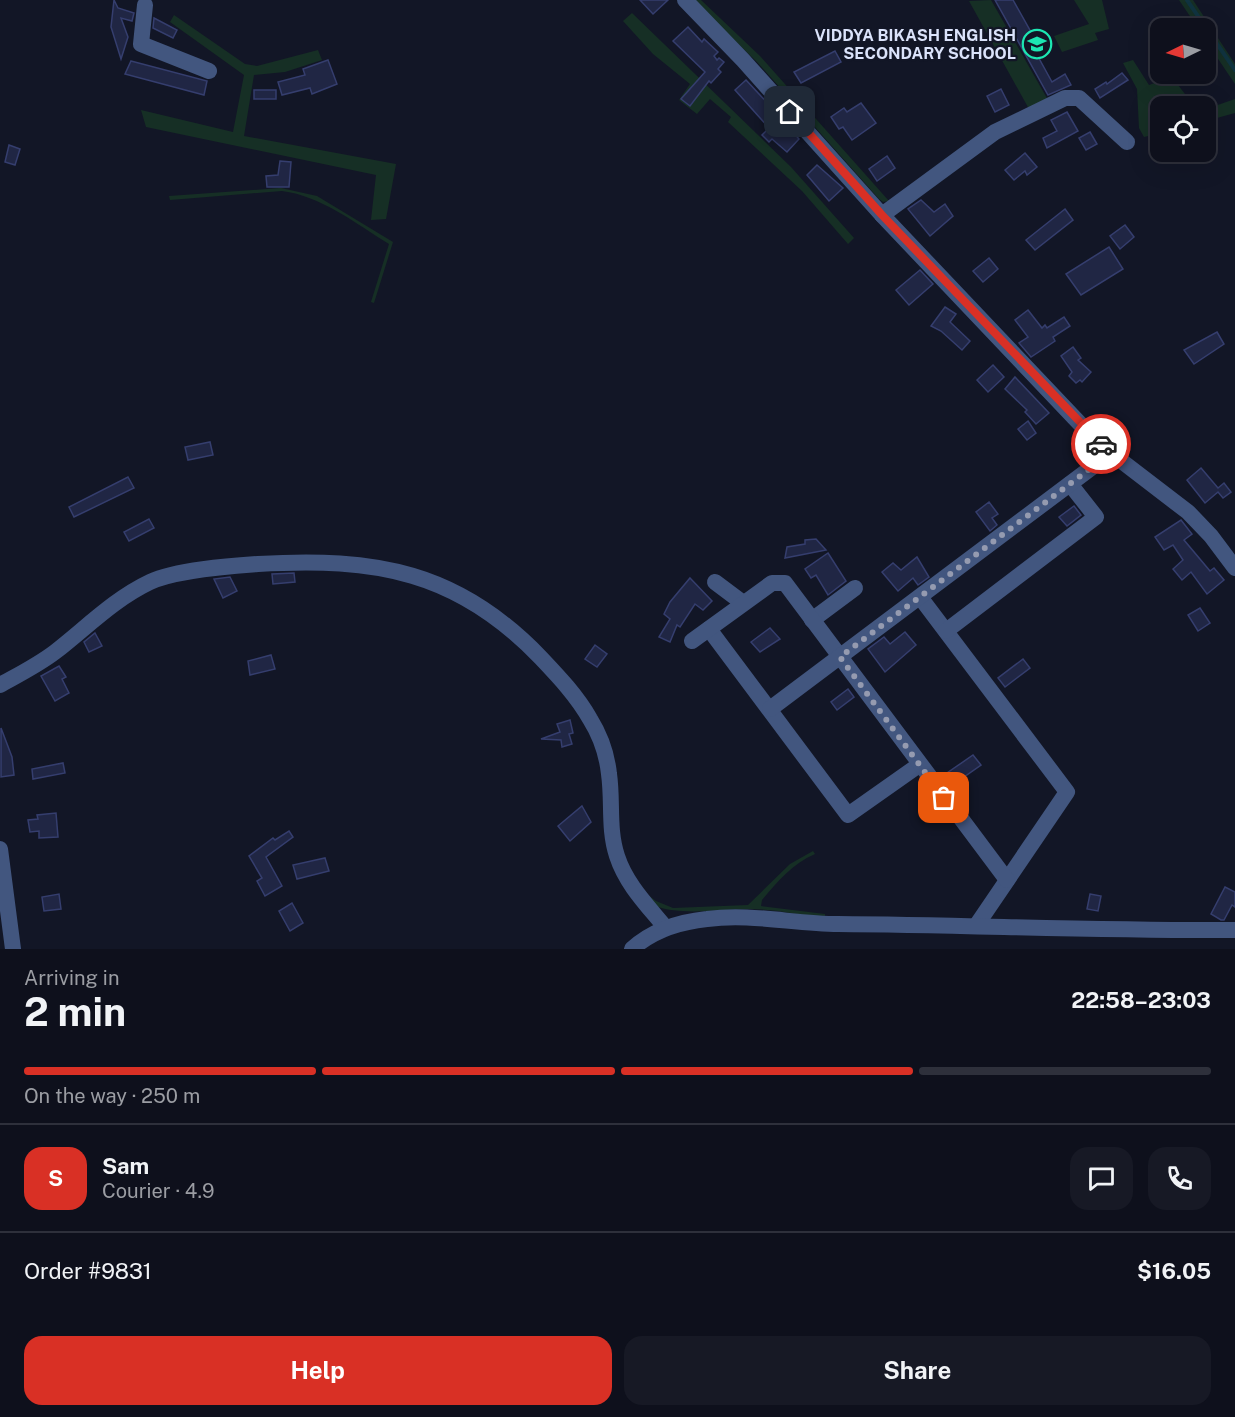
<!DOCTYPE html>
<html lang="en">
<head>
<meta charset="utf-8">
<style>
  body { margin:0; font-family:"Public Sans",sans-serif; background:#171925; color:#f1f3f6; height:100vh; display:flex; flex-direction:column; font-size:22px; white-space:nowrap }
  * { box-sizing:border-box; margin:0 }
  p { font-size:20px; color:#9b9da3 }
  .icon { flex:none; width:33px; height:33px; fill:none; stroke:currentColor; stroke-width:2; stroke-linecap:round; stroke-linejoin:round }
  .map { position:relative; height:949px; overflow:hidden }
  .drawer { display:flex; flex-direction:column; background:#0e101c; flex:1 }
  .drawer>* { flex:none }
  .needle { width:39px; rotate:265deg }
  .buttons { position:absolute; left:1150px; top:18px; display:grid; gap:12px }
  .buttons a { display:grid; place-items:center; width:66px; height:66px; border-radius:12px; background:#0e101c; box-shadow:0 6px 24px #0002,0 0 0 2px #2e303b; font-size:30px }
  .pin { position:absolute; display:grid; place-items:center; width:51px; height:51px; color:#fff; margin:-26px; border-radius:12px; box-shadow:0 3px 9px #0006 }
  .courier { position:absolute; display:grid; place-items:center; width:60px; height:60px; margin:-30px; border:4px solid #d93025; border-radius:50%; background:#fff; color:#222; box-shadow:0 2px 8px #0007 }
  .overview em { font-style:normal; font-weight:700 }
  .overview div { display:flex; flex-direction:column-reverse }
  .overview { display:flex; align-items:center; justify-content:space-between; height:102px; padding:0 24px }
  h1 { font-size:39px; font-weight:700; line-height:45px }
  .bar { display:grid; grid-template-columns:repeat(4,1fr); gap:9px 6px; align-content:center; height:72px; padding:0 24px }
  .bar i { height:8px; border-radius:4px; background:#2e303b }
  .bar .active { background:#d93025 }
  .bar p { grid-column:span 4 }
  .line { display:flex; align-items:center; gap:15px; padding:0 24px; border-top:2px solid #2e303b }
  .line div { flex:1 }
  .round { display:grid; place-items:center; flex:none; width:63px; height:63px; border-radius:18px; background:#171925 }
  .primary-button { display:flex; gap:12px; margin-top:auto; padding:12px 24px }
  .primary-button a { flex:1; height:69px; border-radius:18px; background:#d93025; color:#fff; font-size:24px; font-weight:700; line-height:69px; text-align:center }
  .primary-button a+a { background:#171925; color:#f1f3f6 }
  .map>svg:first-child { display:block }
</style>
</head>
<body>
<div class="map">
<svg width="1235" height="949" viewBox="0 0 1235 949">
  <rect width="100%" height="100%" fill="#121626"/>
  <!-- green -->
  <g fill="#162f25">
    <polygon points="693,0 701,0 760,56 889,201 883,202 879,199 757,62"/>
    <polygon points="991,0 1048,100 1029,109 969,1"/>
    <polygon points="1074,0 1102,0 1109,29 1095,33 1098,40 1062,52 1054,36 1089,24"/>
    <polygon points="1179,0 1193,0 1235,64 1235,84 1206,41 1206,28 1198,28"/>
    <polygon points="632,13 791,167 854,238 848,244 802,191 728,122 731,117 710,99 697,114 679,100 690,84 653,54 623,21"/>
    <polygon points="174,15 245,64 257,66 318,50 322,60 285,72 254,75 244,136 396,164 386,219 371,220 376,175 146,127 141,110 233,132 244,75 170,22"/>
    <polygon points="1133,60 1149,85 1172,77 1194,106 1161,106 1161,133 1144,137 1139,128 1137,89 1123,63"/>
    <polygon points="1235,99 1235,113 1206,121 1206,109"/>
    <path d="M281 188 317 196 393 242 374 303 371 302 389 244C355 223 321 196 282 191L170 200 169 196Z"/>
    <path d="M813 851 815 854C792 864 778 881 762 900L761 906 825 914V918C801 915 775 909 750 909 716 909 681 917 649 904L644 892 656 901 673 908 748 905 790 864Z"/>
  </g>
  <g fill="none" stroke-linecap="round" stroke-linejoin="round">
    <!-- stream -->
    <polyline stroke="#103340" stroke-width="4" points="1187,0 1235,70"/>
  </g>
  <!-- building -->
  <g fill="#202644" stroke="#353e6e" stroke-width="1.5">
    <polygon points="114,0 118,8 134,13 132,21 121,18 128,37 121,59 111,27"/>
    <polygon points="640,0 668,0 653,14"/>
    <polygon points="995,0 1013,0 1040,48 1035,51 1052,82 1065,74 1071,85 1048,95"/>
    <polygon points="154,18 177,30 173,38 153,28"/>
    <polygon points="688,27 702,42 704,39 718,52 714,56 717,60 719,58 724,62 718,69 721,72 711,83 709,81 690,106 681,99 705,72 673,41"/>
    <polygon points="835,51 841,62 801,83 794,72"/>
    <polygon points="328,60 337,84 312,94 310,88 282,95 278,82 305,75 303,69"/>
    <polygon points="131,61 207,81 204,95 125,74"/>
    <polygon points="1122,73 1128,80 1100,98 1095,89 1106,82 1107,84"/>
    <polygon points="746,80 774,110 770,114 788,132 790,129 799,139 787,152 772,139 769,142 762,135 769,128 735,90"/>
    <polygon points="1001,89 1009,105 995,112 987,96"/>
    <rect x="254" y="90" width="22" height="9"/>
    <polygon points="861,103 876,123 852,140 843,127 839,129 831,117 844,108 847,112"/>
    <polygon points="1067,112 1078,131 1047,148 1043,138 1057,131 1051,120"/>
    <polygon points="1090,132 1097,144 1086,150 1079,138"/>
    <polygon points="9,145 20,149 15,165 5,162"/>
    <polygon points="1025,153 1037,167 1027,175 1025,171 1014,180 1005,170"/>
    <polygon points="887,156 895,168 877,181 869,169"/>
    <polygon points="280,161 291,162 289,187 267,187 266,176 278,175"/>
    <polygon points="817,165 843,188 829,201 807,175"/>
    <polygon points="921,200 934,212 945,204 953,216 930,236 908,209"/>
    <polygon points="1065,209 1073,220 1035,250 1026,240"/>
    <polygon points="1125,225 1134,237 1120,249 1110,236"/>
    <polygon points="1109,247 1123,269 1081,295 1066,274"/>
    <polygon points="989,258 998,269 983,282 973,271"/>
    <polygon points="920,270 933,284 909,305 896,290"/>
    <polygon points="945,307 956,314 950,322 970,341 962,350 941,331 931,326"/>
    <polygon points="1028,310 1042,328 1045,325 1047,328 1064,317 1070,326 1053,337 1055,341 1031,357 1019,343 1028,337 1015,320"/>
    <polygon points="1217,332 1224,344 1194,364 1184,350"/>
    <polygon points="1073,347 1081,358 1078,360 1091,372 1082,382 1080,380 1076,383 1069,376 1072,372 1061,356"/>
    <polygon points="993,365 1004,377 988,392 977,380"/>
    <polygon points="1015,377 1049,413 1036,424 1025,412 1027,410 1005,389"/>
    <polygon points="1028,421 1036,433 1027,440 1018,429"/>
    <polygon points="210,442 213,455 188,460 185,447"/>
    <polygon points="1201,468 1218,488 1224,483 1231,492 1223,498 1218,492 1205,503 1187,480"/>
    <polygon points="128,477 134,488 74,517 69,507"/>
    <polygon points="989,502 998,514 992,518 997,525 990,531 976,512"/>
    <polygon points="1074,506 1081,515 1067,526 1059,517"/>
    <polygon points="149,519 154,528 129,541 124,532"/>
    <polygon points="1181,520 1192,534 1184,540 1210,571 1214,568 1224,580 1207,594 1191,572 1182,580 1173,569 1183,560 1173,545 1164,550 1155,537"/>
    <polygon points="816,539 826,550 785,558 787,547 805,544 805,540"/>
    <polygon points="828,553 846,581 828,595 816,575 811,578 805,569"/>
    <polygon points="917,557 929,577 918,585 913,578 898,591 882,572 893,563 901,570"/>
    <polygon points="294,573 295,582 273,584 272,574"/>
    <polygon points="230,577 237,591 223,598 214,579"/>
    <polygon points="690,578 712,601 703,610 695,604 680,627 677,625 670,642 659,637 670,619 664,614 670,602"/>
    <polygon points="1200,608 1210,623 1198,631 1188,615"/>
    <polygon points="770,628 780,639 760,652 751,642"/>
    <polygon points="905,632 916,645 885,672 868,649 884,637 890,644"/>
    <polygon points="95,633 102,646 89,652 84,642"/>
    <polygon points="595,645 607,654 597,667 585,659"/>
    <polygon points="271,655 275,669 250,675 248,661"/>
    <polygon points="1023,659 1030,668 1005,687 998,678"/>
    <polygon points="59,666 66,677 62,679 69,693 55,701 41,676"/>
    <polygon points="848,689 854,697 837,710 831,702"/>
    <polygon points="570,720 573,733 569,734 572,744 562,747 561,740 541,739 560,732 557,724"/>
    <polygon points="1,728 12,757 14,775 1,777"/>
    <polygon points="973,755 981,765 954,784 947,773"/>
    <polygon points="63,763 65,773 33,779 32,769"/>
    <polygon points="582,806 591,822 570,841 558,826"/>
    <polygon points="56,813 58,837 39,838 39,831 30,832 28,820 38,819 37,815"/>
    <polygon points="289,831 293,837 266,857 282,886 265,896 257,881 262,878 249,856 273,838 275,840"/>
    <polygon points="325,858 329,871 297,879 293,865"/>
    <polygon points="1225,887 1235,892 1235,907 1232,905 1224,920 1221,920 1211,914"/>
    <polygon points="59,894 61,909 44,911 42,897"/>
    <polygon points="1090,894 1101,896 1098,911 1087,909"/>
    <polygon points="292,903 303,923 290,931 279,911"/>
  </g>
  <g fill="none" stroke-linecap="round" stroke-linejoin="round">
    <!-- minor -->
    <g stroke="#42567f" stroke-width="16">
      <polyline points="685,0 743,60 882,215 1084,428 1111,453 1188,512 1211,536 1235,568"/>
      <polyline points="145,5 141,44 209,71"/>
      <polyline points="882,215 995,132 1065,98 1079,98 1127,142"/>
      <polyline points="715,582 743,603"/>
      <polyline points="920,597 1067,792 976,926"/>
      <polyline points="812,620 855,588"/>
      <polyline points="709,629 848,815 919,765"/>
      <polyline points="946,631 1096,517 1070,484"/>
      <polyline points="692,641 772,583 785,583 1007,880"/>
      <path d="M0 685C18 675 38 665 55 652 86 628 114 599 150 582 175 570 230 566 258 564 375 557 458 571 541 658 559 677 577 696 590 719 600 735 607 755 609 774 613 802 608 829 617 856 626 884 647 905 665 927"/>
      <polyline points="770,709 1111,453"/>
      <polyline points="0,849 13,949"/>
      <path d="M632 949C653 930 678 922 707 919 751 913 794 924 838 924 971 925 1103 931 1235 930"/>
    </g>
  </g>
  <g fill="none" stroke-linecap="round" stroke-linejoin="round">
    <!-- done -->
    <polyline stroke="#959bb0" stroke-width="6" stroke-dasharray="0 10.8" points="944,798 840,657 1111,453 1101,444"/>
    <!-- route -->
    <polyline stroke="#d93025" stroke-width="8" points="790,112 882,215 1101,444"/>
  </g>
  <!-- icons -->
  <defs>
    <g id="school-ring" transform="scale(1.5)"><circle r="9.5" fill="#121626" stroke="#1ce6b2" stroke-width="1.5"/><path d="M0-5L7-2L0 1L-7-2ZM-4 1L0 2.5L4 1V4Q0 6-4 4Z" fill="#1ce6b2"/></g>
  </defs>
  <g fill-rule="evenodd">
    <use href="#school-ring" x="1037" y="44"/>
  </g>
  <g text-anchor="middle" stroke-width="4.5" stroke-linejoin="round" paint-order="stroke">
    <!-- poi labels -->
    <g font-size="16" font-weight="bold" fill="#dbe3fb" stroke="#121626" text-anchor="end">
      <text x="1016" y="41">VIDDYA BIKASH ENGLISH<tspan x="1016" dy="18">SECONDARY SCHOOL</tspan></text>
    </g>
  </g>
</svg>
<div class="buttons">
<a><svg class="needle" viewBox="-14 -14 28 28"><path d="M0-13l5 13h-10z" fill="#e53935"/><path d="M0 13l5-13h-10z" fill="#9b9da3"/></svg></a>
<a><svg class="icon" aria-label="locate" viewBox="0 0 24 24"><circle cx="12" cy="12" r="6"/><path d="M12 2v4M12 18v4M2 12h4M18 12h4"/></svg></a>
</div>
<div class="pin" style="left:944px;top:798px;background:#ea580c"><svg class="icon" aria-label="bag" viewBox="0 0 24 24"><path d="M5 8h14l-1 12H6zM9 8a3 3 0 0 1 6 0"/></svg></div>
<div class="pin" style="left:790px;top:112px;background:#1f2937"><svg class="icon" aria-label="home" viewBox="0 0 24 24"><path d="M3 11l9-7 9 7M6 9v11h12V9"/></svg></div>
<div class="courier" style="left:1101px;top:444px"><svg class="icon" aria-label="car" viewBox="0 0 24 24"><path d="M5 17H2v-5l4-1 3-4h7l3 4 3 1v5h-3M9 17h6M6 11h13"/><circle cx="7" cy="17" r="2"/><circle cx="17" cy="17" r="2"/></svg></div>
</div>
<section class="drawer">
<div class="overview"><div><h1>2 min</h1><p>Arriving in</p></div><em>22:58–23:03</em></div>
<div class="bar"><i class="active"></i><i class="active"></i><i class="active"></i><i></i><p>On the way · 250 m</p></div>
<div class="line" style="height:108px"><b class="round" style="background:#d93025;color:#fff">S</b><div><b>Sam</b><p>Courier · 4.9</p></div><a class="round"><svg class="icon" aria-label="chat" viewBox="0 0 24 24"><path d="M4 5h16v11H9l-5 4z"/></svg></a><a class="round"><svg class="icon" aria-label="phone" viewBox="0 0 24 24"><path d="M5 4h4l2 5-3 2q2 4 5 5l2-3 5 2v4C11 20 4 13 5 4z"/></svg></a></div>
<div class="line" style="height:78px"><div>Order #9831</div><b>$16.05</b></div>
<div class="primary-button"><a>Help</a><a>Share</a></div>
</section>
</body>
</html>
